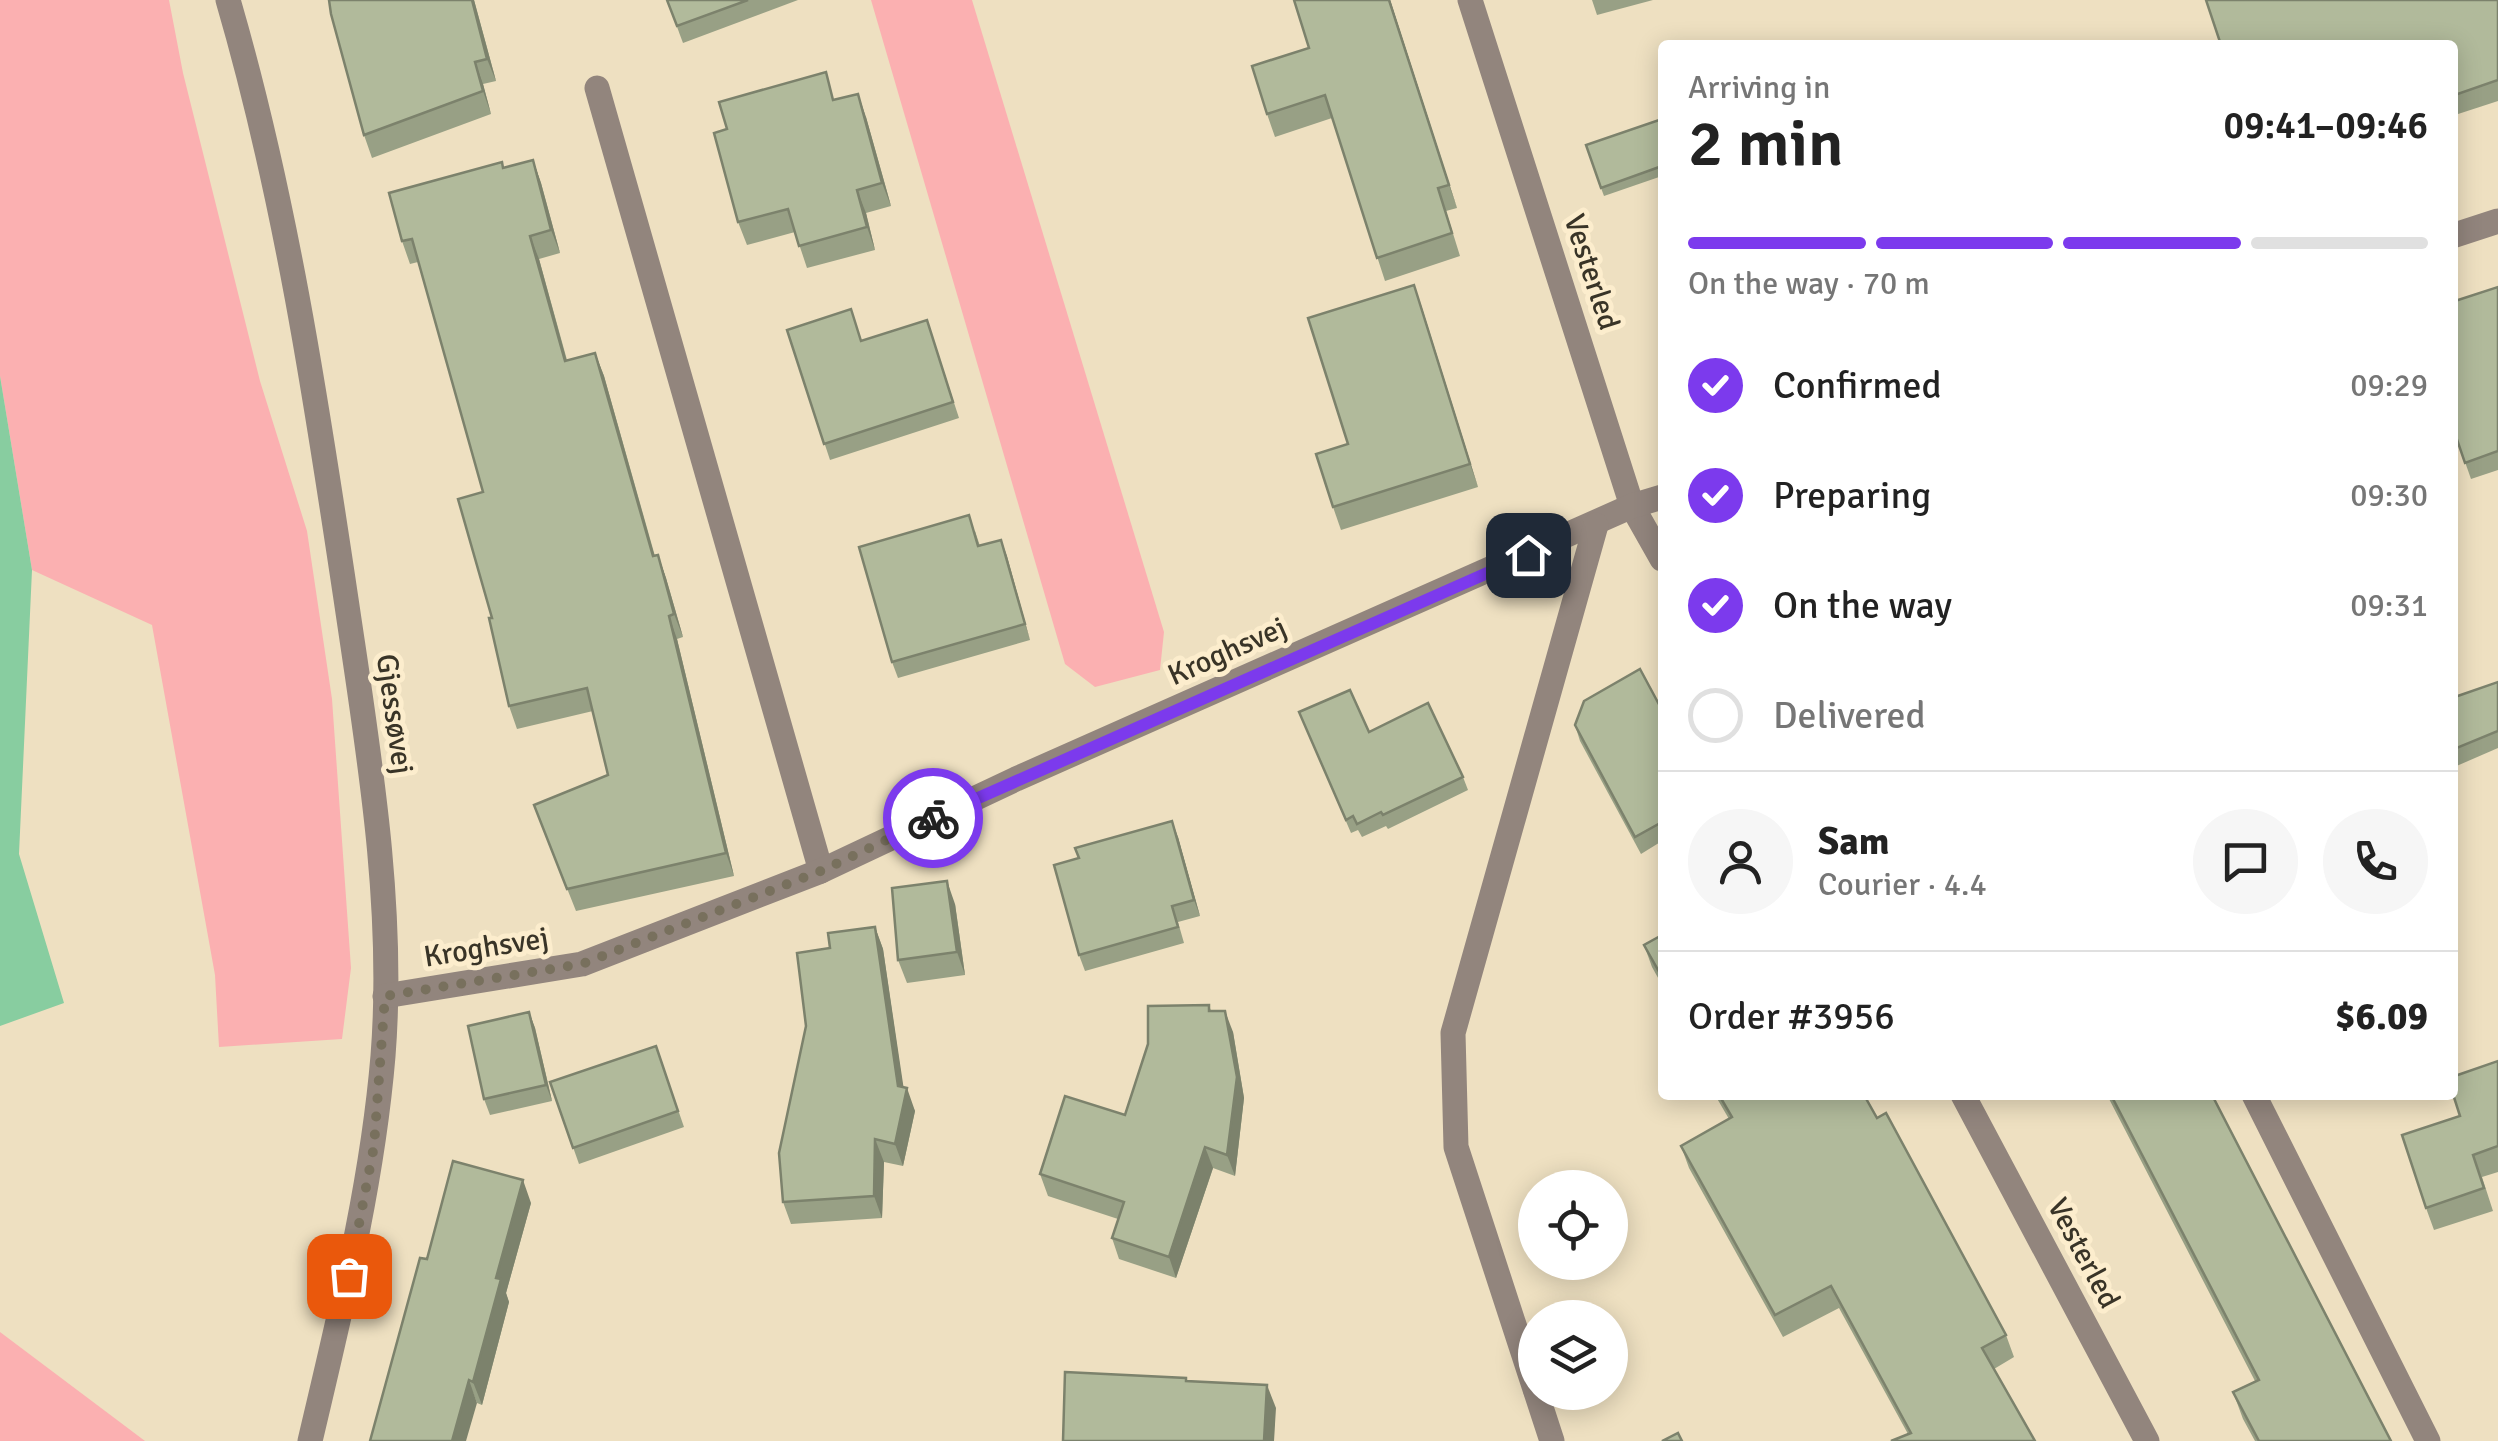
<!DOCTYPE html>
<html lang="en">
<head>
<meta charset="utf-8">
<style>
  body { margin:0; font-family:Signika,sans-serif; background:#f6f6f6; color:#222; height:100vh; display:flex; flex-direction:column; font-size:38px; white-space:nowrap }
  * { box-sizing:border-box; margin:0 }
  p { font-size:32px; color:#767676 }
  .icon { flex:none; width:55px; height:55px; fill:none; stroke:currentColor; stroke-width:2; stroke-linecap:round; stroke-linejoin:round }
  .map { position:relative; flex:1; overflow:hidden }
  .sheet { position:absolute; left:1658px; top:40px; width:800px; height:1060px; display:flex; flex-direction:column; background:#fff; border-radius:10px; box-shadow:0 5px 25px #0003 }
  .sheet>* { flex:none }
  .fabs { position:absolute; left:1518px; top:1170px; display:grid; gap:20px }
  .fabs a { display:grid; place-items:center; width:110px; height:110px; border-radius:50%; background:#fff; box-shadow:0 5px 25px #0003; font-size:50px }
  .pin { position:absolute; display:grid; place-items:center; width:85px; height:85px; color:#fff; margin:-42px; border-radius:20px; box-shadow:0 5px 15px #0006 }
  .courier { position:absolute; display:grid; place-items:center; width:100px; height:100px; margin:-50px; border:8px solid #7c3aed; border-radius:50%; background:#fff; color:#222; box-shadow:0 2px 12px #0007 }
  .overview em { font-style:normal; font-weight:600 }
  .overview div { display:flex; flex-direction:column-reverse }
  .overview { display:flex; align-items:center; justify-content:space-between; height:170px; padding:0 30px }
  h1 { font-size:65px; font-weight:600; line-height:75px }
  .bar { display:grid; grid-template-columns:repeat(4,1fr); gap:15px 10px; align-content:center; height:120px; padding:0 30px }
  .bar i { height:12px; border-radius:8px; background:#e0e0e0 }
  .bar .on { background:#7c3aed }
  .bar p { grid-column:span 4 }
  .line { display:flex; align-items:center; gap:25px; padding:0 30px; border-top:2px solid #e0e0e0 }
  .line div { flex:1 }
  .round { display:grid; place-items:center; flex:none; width:105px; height:105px; border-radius:52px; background:#f6f6f6 }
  ol { padding:0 30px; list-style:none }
  li { display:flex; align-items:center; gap:30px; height:110px }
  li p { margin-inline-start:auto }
  li .icon { padding:10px; border-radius:50%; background:#7c3aed; color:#fff; stroke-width:4 }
  li:last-child { color:#767676 }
  li i { width:55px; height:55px; border:5px solid #e0e0e0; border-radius:50% }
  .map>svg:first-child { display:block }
</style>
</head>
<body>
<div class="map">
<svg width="2498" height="1441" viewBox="0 0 2498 1441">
  <rect width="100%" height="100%" fill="#eee0c1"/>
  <!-- green -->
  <g fill="#fbb0b1">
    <polygon points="0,0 169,0 183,73 260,381 307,531 332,699 351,968 342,1039 219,1047 215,975 152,625 32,570 0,376"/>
    <polygon points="871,0 972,0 1164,632 1160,670 1095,687 1065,664"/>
    <polygon points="0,1332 145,1441 0,1441"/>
  </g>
  <!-- water -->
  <polygon fill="#88cda0" points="0,376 32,570 19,854 64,1003 0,1026"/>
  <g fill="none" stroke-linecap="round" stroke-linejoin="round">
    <!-- minor -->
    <g stroke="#92857d" stroke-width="25">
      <path d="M228 0C285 195 316 398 346 599 368 749 395 904 383 1056 372 1187 340 1313 310 1441"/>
      <polyline points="1470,0 1632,506 1662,559"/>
      <polyline points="597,88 821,871"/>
      <polyline points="2452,236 2498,221"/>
      <polyline points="385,996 582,964 821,871 1016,779 1632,506 1662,497"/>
      <polyline points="1963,1095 2147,1441"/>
      <polyline points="2254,1095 2428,1441"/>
      <polyline points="1535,1389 1456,1147 1453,1033 1596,525"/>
      <polyline points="1536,1392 1552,1441"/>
    </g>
  </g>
  <!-- wall -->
  <g fill="#98a085">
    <polygon points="474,0 496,81 483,84 491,114 372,158 364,135"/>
    <polygon points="667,0 798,0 683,43"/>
    <polygon points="1294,0 1390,0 1457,208 1446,211 1460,256 1385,281 1332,118 1275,137 1267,114 1309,48"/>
    <polygon points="1592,0 1653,0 1597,15"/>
    <polygon points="2498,0 2498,101 2452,116 2452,45"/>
    <polygon points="835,100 866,117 891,206 866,213 875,250 807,268 795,232 747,245 738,222"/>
    <polygon points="1662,119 1662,176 1604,196 1601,188"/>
    <polygon points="533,160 541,183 560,253 539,259 567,360 595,353 604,376 655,556 658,555 666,578 683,637 677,639 734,876 576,911 543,828 608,775 593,711 517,729 509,706 492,618 483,492 418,262 410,264 402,241 504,168"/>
    <polygon points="1414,285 1478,487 1341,530 1333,507 1348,444"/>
    <polygon points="2498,287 2498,470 2471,479 2452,425"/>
    <polygon points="927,320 959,418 830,460 787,330 862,341"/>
    <polygon points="975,531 980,546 1001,540 1030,640 898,678 892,662"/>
    <polygon points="2498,682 2498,748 2452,768 2452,698"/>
    <polygon points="1662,710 1662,841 1641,854 1580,741 1575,725"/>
    <polygon points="1299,712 1369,732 1463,777 1468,790 1388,829 1386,826 1362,837 1358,830 1351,833"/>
    <polygon points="1178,837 1200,916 1178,922 1184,943 1085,971 1079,955"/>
    <polygon points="955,904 965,975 907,983 898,960"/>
    <polygon points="875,927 883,949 903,1088 915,1111 903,1166 884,1162 882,1218 791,1224 783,1202 830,948"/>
    <polygon points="1662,935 1662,985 1652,967 1644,945"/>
    <polygon points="1209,1005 1211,1011 1233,1032 1244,1098 1235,1176 1213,1168 1176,1278 1119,1259 1112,1238 1118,1219 1048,1196 1040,1174 1125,1115"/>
    <polygon points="529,1012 535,1028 552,1101 490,1115 484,1099"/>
    <polygon points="656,1046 684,1127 579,1164 550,1082"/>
    <polygon points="2498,1061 2498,1172 2482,1177 2493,1211 2434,1230 2426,1208 2460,1116"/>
    <polygon points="1715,1095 1864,1095 2006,1335 2014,1357 1994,1369 2035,1441 1908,1434 1839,1308 1783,1337 1689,1168 1681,1146 1729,1119"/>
    <polygon points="2107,1095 2212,1095 2391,1441 2255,1441 2243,1419 2233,1392 2255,1381"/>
    <polygon points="531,1203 506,1293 509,1302 482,1405 477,1403 420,1258 427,1259"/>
  </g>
  <!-- shaded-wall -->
  <g fill="#7c826c">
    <polygon points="472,0 474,0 496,81 487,59"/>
    <polygon points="1389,0 1390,0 1457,208 1449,185"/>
    <polygon points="475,62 483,84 491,114 483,91"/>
    <polygon points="858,94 866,117 891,206 882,183"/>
    <polygon points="533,160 541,183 560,253 551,230"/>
    <polygon points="857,190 866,213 875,250 867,227"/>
    <polygon points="530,236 539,259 573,384 565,361"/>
    <polygon points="1414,285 1422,308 1478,487 1470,464"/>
    <polygon points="595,353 604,376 661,579 653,556"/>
    <polygon points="1001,540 1007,556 1030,640 1025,624"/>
    <polygon points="658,555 666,578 683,637 674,614"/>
    <polygon points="669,616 677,639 734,876 726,853"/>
    <polygon points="1172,821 1178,837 1200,916 1194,900"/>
    <polygon points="947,881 955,904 965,975 957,952"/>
    <polygon points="875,927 883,949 905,1097 907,1088 915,1111 903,1166 895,1144 898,1086"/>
    <polygon points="1225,1011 1233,1032 1244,1098 1235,1176 1227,1155"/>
    <polygon points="529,1012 535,1028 552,1101 546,1085"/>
    <polygon points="875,1139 884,1162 882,1218 874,1196"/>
    <polygon points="1205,1147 1213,1168 1176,1278 1169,1257"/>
    <polygon points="523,1180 531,1203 506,1293 509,1302 482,1405 473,1382 496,1278"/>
    <polygon points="469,1380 477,1403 466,1441 452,1441"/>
    <polygon points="1267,1385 1276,1408 1274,1441 1264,1441"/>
  </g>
  <!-- building -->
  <g fill="#b1ba9b" stroke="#7c826c" stroke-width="2.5">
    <polygon points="329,0 472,0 487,59 475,62 483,91 364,135 331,14"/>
    <polygon points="667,0 748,0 677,26"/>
    <polygon points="1294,0 1389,0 1449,185 1438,188 1452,233 1377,258 1325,95 1267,114 1252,66 1309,48"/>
    <polygon points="2206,0 2498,0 2498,80 2452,96 2452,45 2221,45"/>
    <polygon points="826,72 833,100 858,94 882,183 857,190 867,227 799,246 788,209 738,222 714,133 727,129 719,102"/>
    <polygon points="1662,119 1662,166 1601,188 1586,145"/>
    <polygon points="533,160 551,230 530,236 565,361 595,353 653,556 658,555 674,614 669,616 726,853 567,889 534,805 608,775 587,688 509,706 489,618 492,618 458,499 483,492 412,239 402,241 389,193 502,162 503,168"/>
    <polygon points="1414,285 1470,464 1333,507 1316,454 1348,444 1308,318"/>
    <polygon points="2498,287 2498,451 2465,463 2452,425 2452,302"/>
    <polygon points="851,309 861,341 927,320 953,402 824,444 787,330"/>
    <polygon points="969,515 978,546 1001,540 1025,624 892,662 859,547"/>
    <polygon points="1640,669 1662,710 1662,822 1635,837 1575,725 1584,701"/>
    <polygon points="2498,682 2498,731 2452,750 2452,698"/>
    <polygon points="1350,690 1369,732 1428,703 1463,777 1383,815 1381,812 1357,824 1353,816 1346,820 1299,712"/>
    <polygon points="1172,821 1194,900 1172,906 1178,927 1079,955 1054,865 1079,858 1075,848"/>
    <polygon points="947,881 957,952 898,960 892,888"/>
    <polygon points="875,927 898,1086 907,1088 895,1144 875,1139 874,1196 783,1202 779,1153 806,1026 797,953 830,948 828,933"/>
    <polygon points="1662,935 1662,977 1644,945"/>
    <polygon points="1209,1005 1209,1011 1225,1011 1237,1077 1227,1155 1205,1147 1169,1257 1112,1238 1124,1202 1040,1174 1065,1096 1125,1115 1148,1044 1148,1006"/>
    <polygon points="529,1012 546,1085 484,1099 468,1026"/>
    <polygon points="656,1046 678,1111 573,1148 550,1082"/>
    <polygon points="2498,1061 2498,1146 2473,1155 2484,1188 2426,1208 2402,1135 2460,1116 2452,1091 2452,1077"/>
    <polygon points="1719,1095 1864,1095 1877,1118 1886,1113 2006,1335 1982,1348 2035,1441 1891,1441 1911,1433 1831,1286 1775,1315 1681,1146 1732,1117"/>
    <polygon points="2111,1095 2212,1095 2391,1441 2259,1441 2233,1392 2259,1380"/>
    <polygon points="453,1161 523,1180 496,1278 501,1279 473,1382 469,1380 452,1441 370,1441 420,1258 427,1259"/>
    <polygon points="1065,1372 1186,1378 1186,1381 1267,1385 1264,1441 1063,1441"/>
    <polygon points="1678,1433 1682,1441 1662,1441"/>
  </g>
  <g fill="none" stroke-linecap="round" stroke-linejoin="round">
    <!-- done -->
    <polyline stroke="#78705d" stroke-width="10" stroke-dasharray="0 18" points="349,1276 374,1146 385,996 582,964 821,871 933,818"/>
    <!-- route -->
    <polyline stroke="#7c3aed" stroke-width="12" points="933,818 1528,555"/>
  </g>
  <g text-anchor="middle" stroke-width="10" stroke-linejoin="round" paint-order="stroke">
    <!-- street labels -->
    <g font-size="30" fill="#393427" stroke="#fcedcd">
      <text transform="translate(1592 272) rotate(72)" y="10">Vesterled</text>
      <text transform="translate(1227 651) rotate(-24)" y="10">Kroghsvej</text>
      <text transform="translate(395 714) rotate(82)" y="10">Gjessøvej</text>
      <text transform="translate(486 947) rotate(-9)" y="10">Kroghsvej</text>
      <text transform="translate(2084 1253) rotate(62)" y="10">Vesterled</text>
    </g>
  </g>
</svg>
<div class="fabs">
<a><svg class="icon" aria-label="locate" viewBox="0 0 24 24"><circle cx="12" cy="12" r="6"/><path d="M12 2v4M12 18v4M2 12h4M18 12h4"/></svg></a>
<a><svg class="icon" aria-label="layers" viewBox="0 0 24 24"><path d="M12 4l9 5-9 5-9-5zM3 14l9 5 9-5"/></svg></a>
</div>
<div class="pin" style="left:349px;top:1276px;background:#ea580c"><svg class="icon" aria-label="bag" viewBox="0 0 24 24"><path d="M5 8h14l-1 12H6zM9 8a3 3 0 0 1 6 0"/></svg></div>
<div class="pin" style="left:1528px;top:555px;background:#1f2937"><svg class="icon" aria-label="home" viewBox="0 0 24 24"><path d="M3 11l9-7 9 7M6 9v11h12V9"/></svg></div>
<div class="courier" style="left:933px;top:818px"><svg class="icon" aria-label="bike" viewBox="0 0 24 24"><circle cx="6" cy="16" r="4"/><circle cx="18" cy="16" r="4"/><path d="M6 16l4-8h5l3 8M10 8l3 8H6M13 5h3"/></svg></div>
<section class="sheet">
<div class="overview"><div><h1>2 min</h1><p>Arriving in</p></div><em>09:41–09:46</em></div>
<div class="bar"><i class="on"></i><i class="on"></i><i class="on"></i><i></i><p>On the way · 70 m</p></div>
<ol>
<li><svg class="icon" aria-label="check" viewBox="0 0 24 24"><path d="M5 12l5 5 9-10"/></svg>Confirmed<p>09:29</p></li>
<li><svg class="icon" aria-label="check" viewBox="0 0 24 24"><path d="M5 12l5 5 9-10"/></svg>Preparing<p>09:30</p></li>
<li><svg class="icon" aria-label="check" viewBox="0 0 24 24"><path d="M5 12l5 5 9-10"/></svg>On the way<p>09:31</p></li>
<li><i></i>Delivered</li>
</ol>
<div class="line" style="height:180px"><a class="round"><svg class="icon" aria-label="person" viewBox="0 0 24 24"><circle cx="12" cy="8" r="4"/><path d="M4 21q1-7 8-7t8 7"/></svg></a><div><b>Sam</b><p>Courier · 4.4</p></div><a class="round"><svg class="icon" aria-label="chat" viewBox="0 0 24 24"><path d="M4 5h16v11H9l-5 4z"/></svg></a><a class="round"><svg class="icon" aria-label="phone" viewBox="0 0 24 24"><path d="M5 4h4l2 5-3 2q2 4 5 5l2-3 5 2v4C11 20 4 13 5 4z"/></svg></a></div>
<div class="line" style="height:130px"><div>Order #3956</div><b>$6.09</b></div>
</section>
</div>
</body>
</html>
